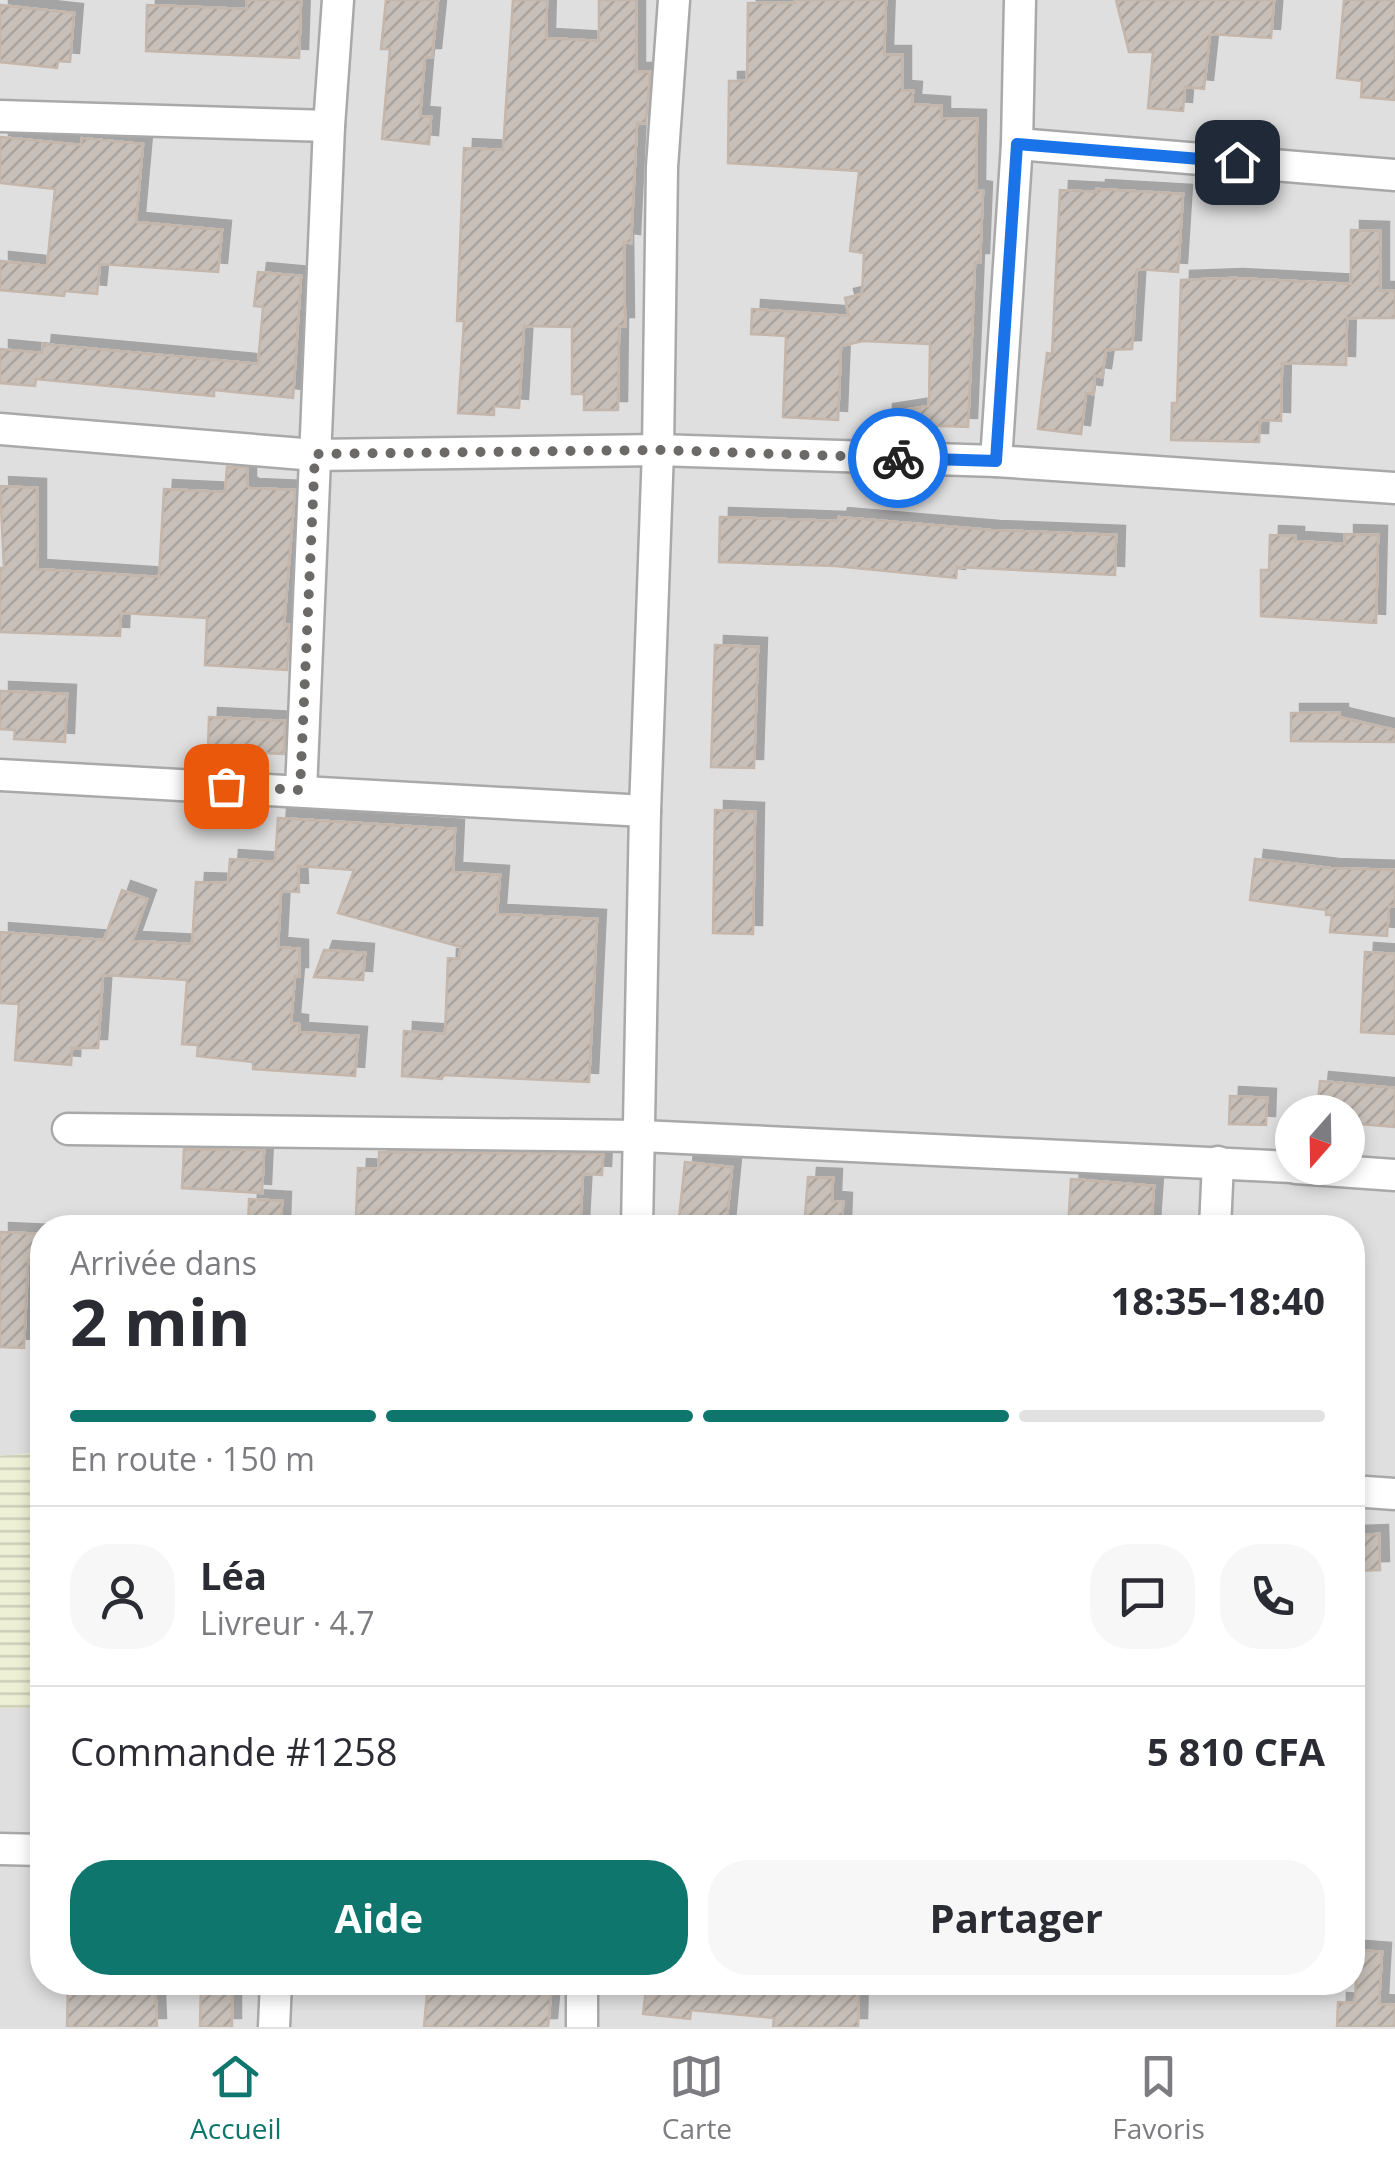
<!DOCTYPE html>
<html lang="fr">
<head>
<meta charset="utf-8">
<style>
  body { margin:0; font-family:"Open Sans",sans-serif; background:#f7f7f7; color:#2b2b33; height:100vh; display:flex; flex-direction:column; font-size:38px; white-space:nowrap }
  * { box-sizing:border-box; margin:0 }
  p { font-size:32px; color:#7c7c81 }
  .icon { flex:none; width:55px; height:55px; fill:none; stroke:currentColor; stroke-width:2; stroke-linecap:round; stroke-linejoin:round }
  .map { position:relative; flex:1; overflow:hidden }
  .side { position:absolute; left:30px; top:1215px; width:1335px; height:780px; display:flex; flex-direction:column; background:#fff; border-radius:40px; box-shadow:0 5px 15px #0003 }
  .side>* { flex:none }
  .needle { width:65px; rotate:200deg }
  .controls { position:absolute; left:1275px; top:1095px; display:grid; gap:20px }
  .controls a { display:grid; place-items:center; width:90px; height:90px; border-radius:50%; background:#fff; box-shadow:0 5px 15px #0003; font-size:50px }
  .pin { position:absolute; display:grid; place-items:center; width:85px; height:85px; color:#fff; margin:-42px; border-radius:20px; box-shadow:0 5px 15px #0006 }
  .courier { position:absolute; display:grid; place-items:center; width:100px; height:100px; margin:-50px; border:8px solid #1a73e8; border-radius:50%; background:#fff; color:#222; box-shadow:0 2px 12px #0007 }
  .overview em { font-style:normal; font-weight:700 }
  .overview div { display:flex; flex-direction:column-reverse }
  .overview { display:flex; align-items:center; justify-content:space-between; height:170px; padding:0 40px }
  h1 { font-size:65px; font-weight:700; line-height:75px }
  .bar { display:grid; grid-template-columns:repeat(4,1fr); gap:15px 10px; align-content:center; height:120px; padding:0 40px }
  .bar i { height:12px; border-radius:8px; background:#e1e1e2 }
  .bar .selected { background:#0f766e }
  .bar p { grid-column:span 4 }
  .line { display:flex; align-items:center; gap:25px; padding:0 40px; border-top:2px solid #e1e1e2 }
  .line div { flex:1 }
  .round { display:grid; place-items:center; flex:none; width:105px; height:105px; border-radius:40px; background:#f7f7f7 }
  .action { display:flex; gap:20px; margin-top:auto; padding:20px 40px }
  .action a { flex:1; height:115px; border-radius:40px; background:#0f766e; color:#fff; font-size:40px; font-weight:700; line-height:115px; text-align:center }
  .action a+a { background:#f7f7f7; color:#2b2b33 }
  .menu { display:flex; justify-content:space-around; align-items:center; height:140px; border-top:2px solid #e1e1e2; background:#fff; font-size:28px; color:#7c7c81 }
  .menu a { display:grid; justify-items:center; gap:5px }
  .menu .selected { color:#0f766e }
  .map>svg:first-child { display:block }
</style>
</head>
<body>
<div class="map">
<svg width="1395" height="2027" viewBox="0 0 1395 2027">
  <defs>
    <pattern id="farmland-rules" width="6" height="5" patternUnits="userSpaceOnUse" patternTransform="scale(2.5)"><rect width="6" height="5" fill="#eef0d5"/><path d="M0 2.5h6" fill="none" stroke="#ccceb7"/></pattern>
    <pattern id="building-hatch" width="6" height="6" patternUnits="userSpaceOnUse" patternTransform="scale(2.5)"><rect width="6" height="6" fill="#c7bfb8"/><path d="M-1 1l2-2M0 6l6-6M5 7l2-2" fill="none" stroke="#aba49e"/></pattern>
    <filter id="shadow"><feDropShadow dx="9" dy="-9" stdDeviation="0" flood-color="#0004"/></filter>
  </defs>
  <rect width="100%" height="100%" fill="#f2efe9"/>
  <!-- residential -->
  <path fill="#e0dfdf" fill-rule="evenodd" d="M0 0H1395V2027H0ZM1292 1112H1348V1168H1292ZM42 1228H1352V1982H42Z"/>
  <!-- farmland -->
  <polygon fill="url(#farmland-rules)" points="42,1452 42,1708 0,1708 0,1456"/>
  <!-- building -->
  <g fill="url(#building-hatch)" stroke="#c4b6ab" stroke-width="2.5" filter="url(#shadow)">
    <polygon points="247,0 301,0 299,58 146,51 147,5 247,9"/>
    <polygon points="386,0 438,0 432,57 425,57 420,116 431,117 429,144 382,139 390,49 381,49"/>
    <polygon points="513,0 547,0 546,38 599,41 599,0 636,0 636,72 650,72 649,85 646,123 637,123 631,243 624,242 625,326 619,326 618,410 584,410 584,394 572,394 572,327 524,326 519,408 494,406 494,415 458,413 464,321 457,321 464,148 503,150"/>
    <polygon points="795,0 886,0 884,55 902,55 902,90 913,91 912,104 941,106 941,118 977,119 976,190 983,191 980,262 975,262 968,427 884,424 884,413 929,406 930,344 863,341 841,346 838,420 783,417 786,336 751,334 752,309 849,316 845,298 862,294 864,253 850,251 859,171 728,163 729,81 747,81 748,3 795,3"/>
    <polygon points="1116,0 1274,0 1271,38 1210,34 1204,89 1185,87 1183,111 1148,108 1153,52 1129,52"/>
    <polygon points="1344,0 1395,0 1395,100 1361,97 1362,81 1337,78"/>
    <polygon points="0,5 74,13 70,62 58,61 57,68 0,62"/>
    <polygon points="0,137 81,145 82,138 143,144 136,222 222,230 218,272 100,264 97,294 65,291 64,296 0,290 0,261 47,266 55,189 0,183"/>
    <polygon points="1097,189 1183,194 1178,272 1137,269 1132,349 1106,350 1102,377 1095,376 1093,394 1086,393 1081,434 1038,429 1047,353 1052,354 1060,190 1097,192"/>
    <polygon points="1351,230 1380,231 1380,291 1395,291 1395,318 1347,318 1346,365 1282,363 1281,421 1260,420 1259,442 1171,440 1172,403 1177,403 1181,280 1234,278 1351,284"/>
    <polygon points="258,272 301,276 293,398 214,390 214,396 36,379 35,386 0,383 0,349 42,353 43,344 258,364 263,307 254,306"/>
    <polygon points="227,467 247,468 247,486 250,488 295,490 284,625 289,625 287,670 205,665 207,618 121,613 120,636 0,632 0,568 4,568 0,486 37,488 37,569 159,577 164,489 225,492"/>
    <polygon points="720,517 838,521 839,517 991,530 1116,535 1115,575 957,567 956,578 835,566 719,562"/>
    <polygon points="1345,534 1378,535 1376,623 1261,616 1261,570 1269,570 1270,535 1295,536 1295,541 1345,544"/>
    <polygon points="715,645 758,647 754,768 711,767"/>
    <polygon points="0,691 67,694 65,742 14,739 15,730 0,729"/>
    <polygon points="1291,713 1339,713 1339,717 1395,730 1395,742 1291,741"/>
    <polygon points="209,717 285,721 284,754 208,750"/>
    <polygon points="715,810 755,812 753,934 713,933"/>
    <polygon points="278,818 455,829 453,872 500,875 497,914 597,919 589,1082 443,1075 442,1079 402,1076 404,1031 445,1034 448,958 459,959 461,947 338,913 354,870 298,866 299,892 281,891 278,947 299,949 299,976 295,976 291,1023 299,1024 299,1032 358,1036 355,1076 253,1069 253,1062 197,1056 198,1045 182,1044 187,980 103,975 98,1048 72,1048 71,1065 15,1060 19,1004 0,1003 0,932 104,940 122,890 147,899 132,941 192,944 196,882 228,883 230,859 275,862"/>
    <polygon points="1255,859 1330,868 1395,870 1395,906 1389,906 1387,936 1330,932 1332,915 1326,915 1326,910 1250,900"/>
    <polygon points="324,950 365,953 363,980 314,977"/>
    <polygon points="1365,952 1395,954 1395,1034 1361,1032"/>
    <polygon points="1320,1081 1395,1088 1395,1127 1348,1123 1348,1112 1317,1112"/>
    <polygon points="1230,1096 1267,1098 1266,1125 1229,1124"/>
    <polygon points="184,1149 264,1150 262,1193 182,1188"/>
    <polygon points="379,1152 603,1154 602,1175 583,1174 580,1228 441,1228 441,1218 356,1215 358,1168 379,1169"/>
    <polygon points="685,1162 732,1167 726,1228 678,1228"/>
    <polygon points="808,1177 833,1178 832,1201 843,1202 842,1228 804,1228"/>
    <polygon points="1071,1179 1154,1186 1151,1228 1068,1228"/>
    <polygon points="249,1199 282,1201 281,1228 248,1228"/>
    <polygon points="0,1232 42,1234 42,1261 28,1261 24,1348 0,1347"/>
    <polygon points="1379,1534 1380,1570 1352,1571 1352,1535"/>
    <polygon points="1357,1950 1382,1952 1379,2004 1395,2005 1395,2027 1337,2027 1338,2002 1355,2003"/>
    <polygon points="68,1982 155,1982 157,2027 67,2027"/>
    <polygon points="201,1982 232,1982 232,2027 200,2027"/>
    <polygon points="428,1982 552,1982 548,2027 424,2027"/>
    <polygon points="647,1982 771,1982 859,1987 858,2027 773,2027 774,2018 691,2010 690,2019 643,2014"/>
  </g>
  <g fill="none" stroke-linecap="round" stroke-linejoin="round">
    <!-- minor casing -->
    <g stroke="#a9a9a9" stroke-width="35">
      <g id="minor">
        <polyline points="0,116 329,126"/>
        <polyline points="1017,144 1395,175"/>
        <polyline points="0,429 315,455 658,450 996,461 1395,488"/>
        <polyline points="996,461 1017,144 1020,0"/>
        <polyline points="0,775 645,811"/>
        <polyline points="301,791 329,126 338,0"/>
        <polyline points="68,1129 641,1136 1292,1167"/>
        <polyline points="1296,1168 1395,1175"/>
        <polyline points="637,1228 645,811 658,450 662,167 674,0"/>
        <polyline points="1215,1228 1218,1162"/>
        <polyline points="1352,1491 1395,1494"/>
        <polyline points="0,1849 42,1850"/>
        <polyline points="582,1982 582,2027"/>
        <polyline points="274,2027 276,1982"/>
      </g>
    </g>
    <!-- minor -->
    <use href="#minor" stroke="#fff" stroke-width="30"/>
  </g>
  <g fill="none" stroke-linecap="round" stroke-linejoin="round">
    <!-- done -->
    <polyline stroke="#6b6a68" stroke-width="10" stroke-dasharray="0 18" points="226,786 300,790 315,454 658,450 898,458"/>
    <!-- route -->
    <polyline stroke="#1a73e8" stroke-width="12" points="898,458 996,461 1017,144 1237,162"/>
  </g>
</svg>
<div class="controls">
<a><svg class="needle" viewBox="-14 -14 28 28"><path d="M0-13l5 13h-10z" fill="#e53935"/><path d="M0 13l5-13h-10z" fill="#7c7c81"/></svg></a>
</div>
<div class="pin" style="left:226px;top:786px;background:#ea580c"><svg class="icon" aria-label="bag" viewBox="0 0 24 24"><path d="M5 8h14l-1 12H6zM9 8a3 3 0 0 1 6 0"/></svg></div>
<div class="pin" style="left:1237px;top:162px;background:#1f2937"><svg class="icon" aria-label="home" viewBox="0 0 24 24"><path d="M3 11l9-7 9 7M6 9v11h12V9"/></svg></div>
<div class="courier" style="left:898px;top:458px"><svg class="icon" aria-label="bike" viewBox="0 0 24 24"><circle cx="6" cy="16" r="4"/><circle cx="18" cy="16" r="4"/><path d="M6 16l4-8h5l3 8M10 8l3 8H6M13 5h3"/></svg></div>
<section class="side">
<div class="overview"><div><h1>2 min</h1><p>Arrivée dans</p></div><em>18:35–18:40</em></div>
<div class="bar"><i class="selected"></i><i class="selected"></i><i class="selected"></i><i></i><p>En route · 150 m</p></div>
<div class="line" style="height:180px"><a class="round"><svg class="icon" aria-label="person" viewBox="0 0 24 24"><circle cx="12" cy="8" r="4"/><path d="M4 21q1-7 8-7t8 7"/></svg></a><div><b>Léa</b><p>Livreur · 4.7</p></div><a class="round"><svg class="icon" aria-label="chat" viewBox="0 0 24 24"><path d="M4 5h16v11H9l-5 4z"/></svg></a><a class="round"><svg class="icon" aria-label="phone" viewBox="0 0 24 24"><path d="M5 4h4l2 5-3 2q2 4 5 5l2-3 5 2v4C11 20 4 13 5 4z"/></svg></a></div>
<div class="line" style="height:130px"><div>Commande #1258</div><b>5 810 CFA</b></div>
<div class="action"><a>Aide</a><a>Partager</a></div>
</section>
</div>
<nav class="menu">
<a class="selected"><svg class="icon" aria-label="home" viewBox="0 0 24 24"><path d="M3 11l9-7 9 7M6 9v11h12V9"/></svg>Accueil</a>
<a><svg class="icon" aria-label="map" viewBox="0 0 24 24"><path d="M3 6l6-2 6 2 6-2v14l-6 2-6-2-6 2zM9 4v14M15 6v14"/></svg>Carte</a>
<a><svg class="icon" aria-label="saved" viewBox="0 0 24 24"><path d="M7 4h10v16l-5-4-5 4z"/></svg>Favoris</a>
</nav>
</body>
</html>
